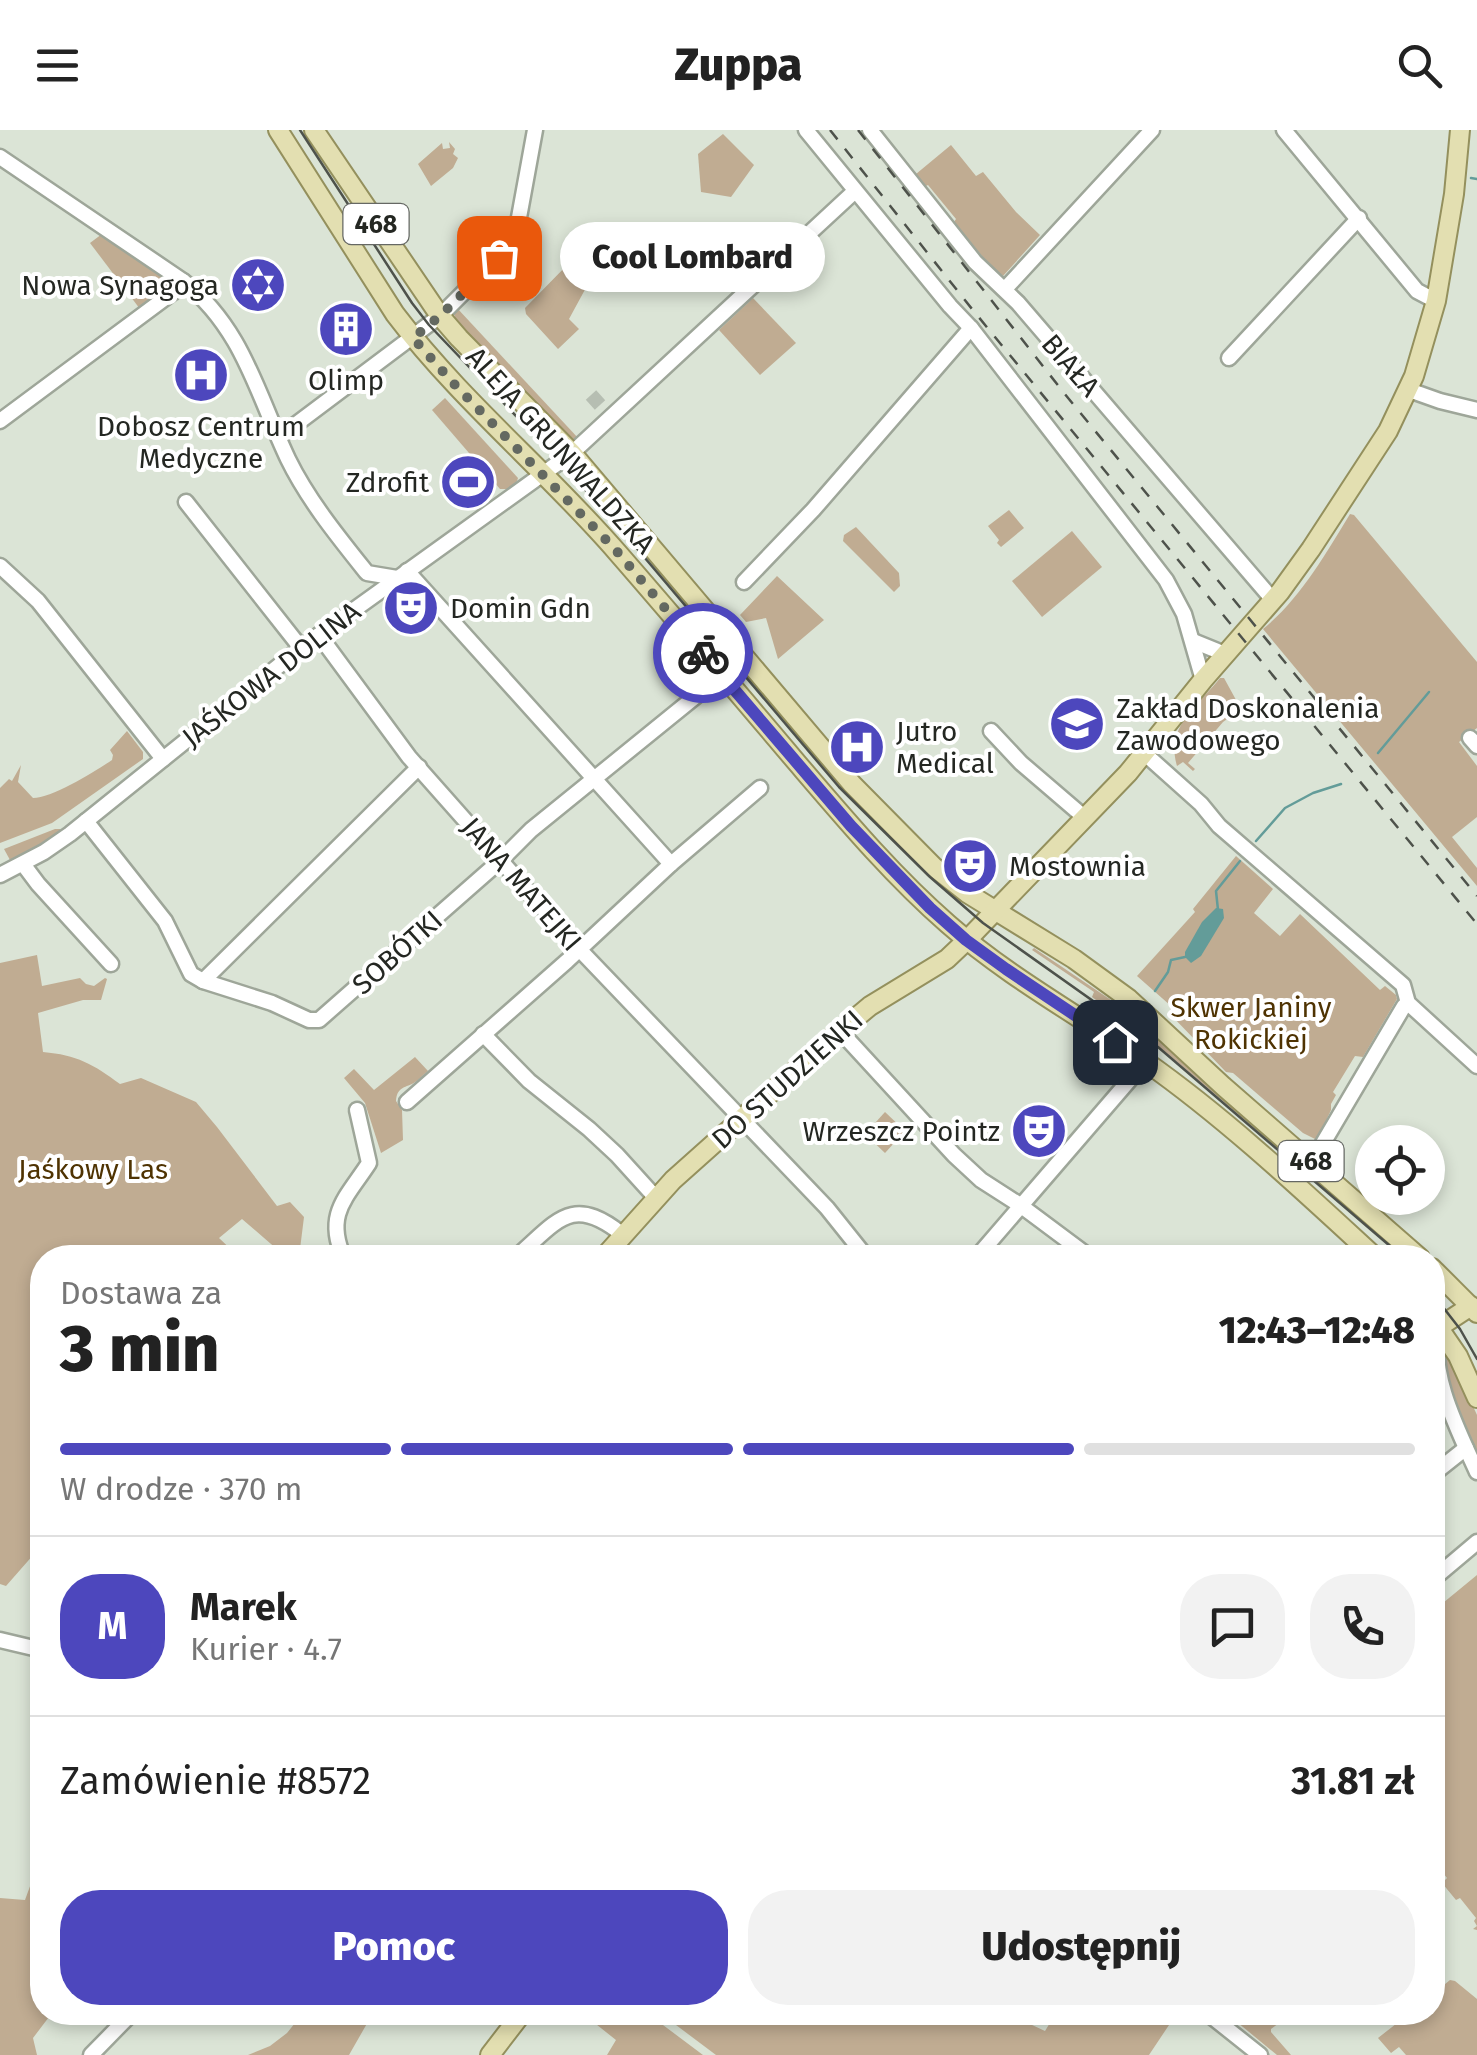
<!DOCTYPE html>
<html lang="pl">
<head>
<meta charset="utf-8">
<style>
  body { margin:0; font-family:"Fira Sans",sans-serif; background:#f2f2f2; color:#222; height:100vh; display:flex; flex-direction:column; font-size:38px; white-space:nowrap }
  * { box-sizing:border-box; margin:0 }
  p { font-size:32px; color:#767676 }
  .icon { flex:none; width:55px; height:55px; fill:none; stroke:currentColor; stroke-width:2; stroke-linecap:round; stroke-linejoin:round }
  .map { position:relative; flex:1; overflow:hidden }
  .side { position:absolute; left:30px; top:1115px; width:1415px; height:780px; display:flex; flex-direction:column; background:#fff; border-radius:40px; box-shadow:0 5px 15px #0003 }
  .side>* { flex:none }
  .buttons { position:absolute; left:1355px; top:995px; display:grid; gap:20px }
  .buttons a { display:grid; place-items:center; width:90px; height:90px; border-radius:50%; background:#fff; box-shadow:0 5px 15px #0003; font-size:50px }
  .pin { position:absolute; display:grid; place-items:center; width:85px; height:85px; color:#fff; margin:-42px; border-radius:20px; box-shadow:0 5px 15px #0006 }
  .courier { position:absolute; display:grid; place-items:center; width:100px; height:100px; margin:-50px; border:8px solid #4d47bd; border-radius:50%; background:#fff; color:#222; box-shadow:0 2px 12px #0007 }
  .bubble { position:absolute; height:70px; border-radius:35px; background:#fff; box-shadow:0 5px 15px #0003; font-size:32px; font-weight:800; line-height:70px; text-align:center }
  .summary em { font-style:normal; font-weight:800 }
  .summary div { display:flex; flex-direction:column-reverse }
  .summary { display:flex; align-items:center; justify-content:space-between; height:170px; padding:0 30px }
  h1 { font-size:65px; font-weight:800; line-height:75px }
  .bar { display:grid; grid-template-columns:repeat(4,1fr); gap:15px 10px; align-content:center; height:120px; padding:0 30px }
  .bar i { height:12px; border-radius:8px; background:#e0e0e0 }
  .bar .current { background:#4d47bd }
  .bar p { grid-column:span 4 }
  .line { display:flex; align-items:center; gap:25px; padding:0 30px; border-top:2px solid #e0e0e0 }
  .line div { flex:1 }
  .round { display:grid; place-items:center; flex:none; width:105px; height:105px; border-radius:40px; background:#f2f2f2 }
  .primary-button { display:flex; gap:20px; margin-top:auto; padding:20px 30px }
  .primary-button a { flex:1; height:115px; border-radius:40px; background:#4d47bd; color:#fff; font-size:40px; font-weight:800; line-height:115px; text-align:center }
  .primary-button a+a { background:#f2f2f2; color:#222 }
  header { display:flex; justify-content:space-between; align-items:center; height:130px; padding:0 30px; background:#fff; font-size:45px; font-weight:800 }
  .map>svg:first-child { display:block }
</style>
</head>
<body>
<header><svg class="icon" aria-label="menu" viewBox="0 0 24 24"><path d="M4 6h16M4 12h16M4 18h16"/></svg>Zuppa<svg class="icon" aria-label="search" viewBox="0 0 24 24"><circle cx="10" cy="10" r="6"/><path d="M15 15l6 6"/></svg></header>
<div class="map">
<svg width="1477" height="1925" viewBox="0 0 1477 1925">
  <rect width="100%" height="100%" fill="#dbe4d6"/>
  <!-- green -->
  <g fill="#c0ac92">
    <polygon points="723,4 754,35 731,67 701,62 698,24"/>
    <polygon points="449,12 455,19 453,24 458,28 453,38 431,56 418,34 442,13 443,19 450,18"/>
    <polygon points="951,15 976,46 983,42 1016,82 1040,105 1003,146 995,142 954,92 956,89 928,55 926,56 916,44"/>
    <polygon points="102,104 165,147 170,154 168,158 140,179 90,113"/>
    <polygon points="572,130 594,143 569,189 579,199 558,219 526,184 525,178"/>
    <polygon points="753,168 796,213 760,245 719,200"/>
    <polygon points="457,178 579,309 570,309 457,194 454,184"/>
    <polygon points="445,268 518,348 517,351 508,359 500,359 432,280"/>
    <polygon points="1009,380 1024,398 1001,417 997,413 999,410 988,396"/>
    <path d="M1350 384 1354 385 1477 532V598L1459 612 1477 636V687L1452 707 1477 738V756L1263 499C1300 469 1325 425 1350 384Z"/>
    <polygon points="856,397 899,443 900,456 894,462 843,411 844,405"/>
    <polygon points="1072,401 1102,437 1042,487 1012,451"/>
    <polygon points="777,446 824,490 778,529 766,488 746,492 740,485"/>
    <path d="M1220 548H1224L1241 579 1223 592 1188 633 1195 639 1193 641 1183 632 1177 636C1165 596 1198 576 1220 548Z"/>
    <path d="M127 601 143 622V629L52 693 0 713V658L9 649 12 651 21 635 18 652 33 668C52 668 94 642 112 630L113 625 110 620Z"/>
    <polygon points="55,699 60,699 62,702 13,732 10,730 4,719"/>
    <polygon points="1236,726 1273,759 1254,783 1280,806 1300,784 1380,860 1385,856 1396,865 1397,869 1363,927 1355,926 1333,962 1336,965 1331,974 1331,980 1317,1010 1303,1003 1233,943 1226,942 1170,884 1171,876 1137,846 1195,782 1193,779"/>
    <polygon points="1034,818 1111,870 1291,1026 1290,1029 1157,915 1092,867 1094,862 1032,820"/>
    <path d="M37 825 42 856 80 848 86 854 94 856 105 848 107 849 101 870H83L38 883 43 922C77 925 93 934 120 954L141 948 196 972 217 997 277 1076 290 1072 304 1087 299 1127H286L242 1089 219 1108 239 1127 42 1128V1415L6 1456 0 1454V833Z"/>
    <path d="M415 927 428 941C423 945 418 951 412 954 402 958 397 959 396 971L402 980 403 1010 381 1023 365 973 344 948 354 939 374 960Z"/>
    <polygon points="885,982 905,1001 885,1023 865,1004"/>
    <polygon points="1443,1220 1454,1235 1477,1285 1477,1327 1454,1276 1442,1226"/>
    <polygon points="1477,1445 1477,1800 1473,1799 1477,1796 1474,1791 1476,1788 1460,1768 1456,1770 1442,1753 1447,1748 1440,1739 1433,1745 1432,1482"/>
    <polygon points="42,1743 42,1882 52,1883 33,1908 37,1925 0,1925 0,1768 25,1770 33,1748"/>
    <polygon points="1450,1850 1455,1851 1477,1869 1477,1925 1406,1925 1399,1917 1391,1923 1378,1908 1410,1883 1432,1882 1433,1864"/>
    <polygon points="303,1883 303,1882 373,1883 349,1925 248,1925 270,1916 287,1903"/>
    <polygon points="582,1883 647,1883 703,1925 607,1925 616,1910"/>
    <polygon points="660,1883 1006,1883 1045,1901 1056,1883 1177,1883 1149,1925 716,1925"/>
    <polygon points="1226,1883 1250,1883 1259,1889 1264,1885 1263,1883 1291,1883 1290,1888 1287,1887 1271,1899 1271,1902 1291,1925 1277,1925"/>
  </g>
  <!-- water -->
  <polygon fill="#639c99" points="1216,778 1223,779 1224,788 1201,826 1191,833 1185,827 1185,822 1202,792"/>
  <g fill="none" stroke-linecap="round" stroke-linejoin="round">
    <!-- stream -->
    <g stroke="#639c99" stroke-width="2.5">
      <polyline points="1471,48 1477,49"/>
      <polyline points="1378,623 1429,562"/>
      <polyline points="1256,711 1285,678 1313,663 1341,654"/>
      <polyline points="1218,780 1216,761 1240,731"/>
      <polyline points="1155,861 1168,842 1171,830 1185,827"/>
    </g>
    <!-- minor-tunnel -->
    <polyline stroke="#b6beb2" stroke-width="14" stroke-dasharray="14 7" stroke-linecap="butt" points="591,265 600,275"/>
    <!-- minor casing -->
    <g stroke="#9ea699" stroke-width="19">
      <g id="minor">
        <polyline points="806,0 950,176 971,198 1166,450 1184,484 1203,550"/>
        <polyline points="870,0 975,132 1018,173 1273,470"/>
        <polyline points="1284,0 1417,161 1436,171"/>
        <path d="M0 27 183 151C243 198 257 264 288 329 308 370 339 408 367 443L397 448"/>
        <polyline points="1005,159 1152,0"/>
        <polyline points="1229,228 1359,88"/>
        <polyline points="1409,260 1440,271 1477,280"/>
        <polyline points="0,291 172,163 183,151"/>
        <polyline points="279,307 440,186 499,127 511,110 518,93 535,0"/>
        <polyline points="186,372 301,518"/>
        <polyline points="0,436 38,471 163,629"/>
        <polyline points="407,441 671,734"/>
        <polyline points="744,452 813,380 971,198"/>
        <polyline points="319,505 409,627 580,820 827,1078 867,1128"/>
        <polyline points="1193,511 1225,524"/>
        <polyline points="991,601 1021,633 1084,687"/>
        <polyline points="1470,608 1477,616"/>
        <polyline points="1144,623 1201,674 1219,696 1403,855 1408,873 1477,936"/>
        <polyline points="86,691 165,791 191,844 203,851 272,873 309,890 319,890 501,730 531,700 722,545"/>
        <polyline points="23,734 38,754 111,834"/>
        <polyline points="0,745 44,722 70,704 301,518 572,323 855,61"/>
        <polyline points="203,851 419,637"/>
        <polyline points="840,901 954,1025 981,1050 1020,1075 1091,1128"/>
        <polyline points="483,904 529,951 589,999 617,1025 656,1068"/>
        <polyline points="407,972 567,831 671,734 760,658"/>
        <polyline points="1312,1032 1404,876 1408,873"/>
        <path d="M344 1128C324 1084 347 1067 369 1033L357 980"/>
        <path d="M515 1128C557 1092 571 1063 623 1105"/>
        <polyline points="976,1128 1145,932"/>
        <path d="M1439 1197C1428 1243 1458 1300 1477 1342"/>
        <polyline points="1432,1345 1466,1318"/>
        <polyline points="1432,1450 1477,1412"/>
        <polyline points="0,1510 42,1520"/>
        <polyline points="1206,1882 1260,1925"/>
        <polyline points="91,1925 133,1882"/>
      </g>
    </g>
    <!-- major casing -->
    <g stroke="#94905d" stroke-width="22">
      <g id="major">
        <path d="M278 0 395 184C461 271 546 340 617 422 678 492 738 563 798 634 845 689 893 746 948 794 1008 847 1080 886 1146 932 1228 990 1302 1060 1376 1128"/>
        <polyline points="314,0 440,186 459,208 572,323 852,654 934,737 967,763 1074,829 1129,869 1223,956 1420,1128"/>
        <polyline points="603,1128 673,1050 840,901 870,876 947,829 967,810 1128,643 1203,550 1280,462 1311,419 1388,301 1414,246 1436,171 1454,64 1460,0"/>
        <polyline points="1432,1138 1477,1183"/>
        <polyline points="1432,1188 1458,1226 1477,1268"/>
        <polyline points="1439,1197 1471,1176"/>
        <polyline points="490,1925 523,1882"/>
      </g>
    </g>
    <!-- minor -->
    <use href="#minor" stroke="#fff" stroke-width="14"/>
    <!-- major -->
    <use href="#major" stroke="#e3dfb1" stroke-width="18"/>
    <!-- tram -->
    <g stroke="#4e524b" stroke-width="2.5">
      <polyline points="300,0 412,173 429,195 560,332 617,395 839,657 930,747 983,793 1158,917 1404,1128"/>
      <polyline points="1432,1163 1460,1199 1477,1229"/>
    </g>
    <!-- rail -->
    <g stroke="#4e524b" stroke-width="2.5" stroke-dasharray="12 12" stroke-linecap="butt">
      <polyline points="830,0 972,179 1477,794"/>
      <polyline points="858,0 1064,263 1477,766"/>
    </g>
  </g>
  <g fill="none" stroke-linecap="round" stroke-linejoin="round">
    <!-- done -->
    <polyline stroke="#646961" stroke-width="10" stroke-dasharray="0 18" points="499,128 440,186 413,208 455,255 614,418 703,523"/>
    <!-- route -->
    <polyline stroke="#4d47bd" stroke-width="12" points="703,523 851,696 930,778 966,810 1006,839 1115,912"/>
  </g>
  <!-- icons -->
  <defs>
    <g id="synagogue-disc" transform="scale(2.875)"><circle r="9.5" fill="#4d47bd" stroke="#fff"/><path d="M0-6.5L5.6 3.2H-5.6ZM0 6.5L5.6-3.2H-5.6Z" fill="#fff"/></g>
    <g id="building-disc" transform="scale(2.875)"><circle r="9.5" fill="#4d47bd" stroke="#fff"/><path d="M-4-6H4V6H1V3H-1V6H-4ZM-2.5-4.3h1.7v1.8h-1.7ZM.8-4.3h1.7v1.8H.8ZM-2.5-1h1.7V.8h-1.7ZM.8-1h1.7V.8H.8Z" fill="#fff"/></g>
    <g id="hospital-disc" transform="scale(2.875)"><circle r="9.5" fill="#4d47bd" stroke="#fff"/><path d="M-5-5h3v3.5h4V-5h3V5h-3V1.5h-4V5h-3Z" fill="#fff"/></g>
    <g id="stadium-disc" transform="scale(2.875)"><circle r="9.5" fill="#4d47bd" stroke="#fff"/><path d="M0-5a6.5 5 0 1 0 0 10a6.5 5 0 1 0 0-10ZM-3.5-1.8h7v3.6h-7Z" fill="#fff"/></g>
    <g id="theatre-disc" transform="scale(2.875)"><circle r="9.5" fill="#4d47bd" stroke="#fff"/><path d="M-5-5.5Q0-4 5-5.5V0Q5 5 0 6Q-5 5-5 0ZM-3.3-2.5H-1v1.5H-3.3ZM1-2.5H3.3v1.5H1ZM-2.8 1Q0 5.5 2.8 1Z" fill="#fff"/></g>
    <g id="university-disc" transform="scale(2.875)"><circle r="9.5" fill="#4d47bd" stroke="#fff"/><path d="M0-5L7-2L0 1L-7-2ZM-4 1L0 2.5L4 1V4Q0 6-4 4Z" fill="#fff"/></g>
  </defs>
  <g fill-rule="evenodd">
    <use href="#synagogue-disc" x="258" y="155"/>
    <use href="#building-disc" x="346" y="199"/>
    <use href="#hospital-disc" x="201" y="245"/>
    <use href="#stadium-disc" x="468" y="352"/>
    <use href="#theatre-disc" x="411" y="478"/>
    <use href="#university-disc" x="1077" y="594"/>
    <use href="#hospital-disc" x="857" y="617"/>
    <use href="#theatre-disc" x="970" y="736"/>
    <use href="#theatre-disc" x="1039" y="1001"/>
  </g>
  <g text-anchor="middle" stroke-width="8" stroke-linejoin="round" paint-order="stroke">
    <!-- shield labels -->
    <g fill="#fff" stroke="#666864" stroke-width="2.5">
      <rect x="343.5" y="74" width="65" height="40" rx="8"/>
      <rect x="1278.5" y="1011" width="65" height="40" rx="8"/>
    </g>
    <g font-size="25" font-weight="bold" fill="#242722">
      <text x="376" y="103">468</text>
      <text x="1311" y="1040">468</text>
    </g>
    <!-- poi labels -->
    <g font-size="28" fill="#242722" stroke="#fff" text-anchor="start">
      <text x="219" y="165" text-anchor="end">Nowa Synagoga</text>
      <text x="346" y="260" text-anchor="middle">Olimp</text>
      <text x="201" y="306" text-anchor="middle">Dobosz Centrum<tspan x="201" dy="32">Medyczne</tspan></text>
      <text x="429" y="362" text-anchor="end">Zdrofit</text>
      <text x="450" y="488">Domin Gdn</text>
      <text x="1116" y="588">Zakład Doskonalenia<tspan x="1116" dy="32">Zawodowego</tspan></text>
      <text x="896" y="611">Jutro<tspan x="896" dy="32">Medical</tspan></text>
      <text x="1009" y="746">Mostownia</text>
      <text x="1000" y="1011" text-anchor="end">Wrzeszcz Pointz</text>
    </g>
    <!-- street labels -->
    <g font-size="28" fill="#242722" stroke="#fff">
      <text transform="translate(1071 235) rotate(49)" y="10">BIAŁA</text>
      <text transform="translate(561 320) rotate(48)" y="10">ALEJA GRUNWALDZKA</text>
      <text transform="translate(271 544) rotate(-38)" y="10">JAŚKOWA DOLINA</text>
      <text transform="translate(522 754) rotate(49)" y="10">JANA MATEJKI</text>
      <text transform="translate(397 822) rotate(-42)" y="10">SOBÓTKI</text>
      <text transform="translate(787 949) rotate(-42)" y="10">DO STUDZIENKI</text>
    </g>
    <!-- park labels -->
    <g font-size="28" fill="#4f3302" stroke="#fff">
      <text x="1251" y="887">Skwer Janiny<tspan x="1251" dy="32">Rokickiej</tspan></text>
      <text x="93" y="1049">Jaśkowy Las</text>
    </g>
  </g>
</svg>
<div class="buttons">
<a><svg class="icon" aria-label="locate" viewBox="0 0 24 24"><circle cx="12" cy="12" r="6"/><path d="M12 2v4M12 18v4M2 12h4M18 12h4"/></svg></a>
</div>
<div class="pin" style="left:499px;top:128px;background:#ea580c"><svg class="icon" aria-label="bag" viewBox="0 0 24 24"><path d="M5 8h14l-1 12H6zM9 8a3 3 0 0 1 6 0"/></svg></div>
<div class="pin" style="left:1115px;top:912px;background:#1f2937"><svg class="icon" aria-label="home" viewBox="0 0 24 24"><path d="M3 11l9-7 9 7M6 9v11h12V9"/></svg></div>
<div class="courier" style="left:703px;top:523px"><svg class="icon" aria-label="bike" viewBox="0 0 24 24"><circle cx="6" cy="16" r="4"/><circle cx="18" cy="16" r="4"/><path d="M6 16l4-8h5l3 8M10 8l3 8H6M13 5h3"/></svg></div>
<div class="bubble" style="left:560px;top:92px;width:265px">Cool Lombard</div>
<section class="side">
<div class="summary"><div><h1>3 min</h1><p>Dostawa za</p></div><em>12:43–12:48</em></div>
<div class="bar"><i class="current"></i><i class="current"></i><i class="current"></i><i></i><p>W drodze · 370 m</p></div>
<div class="line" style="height:180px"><b class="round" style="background:#4d47bd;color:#fff">M</b><div><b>Marek</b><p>Kurier · 4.7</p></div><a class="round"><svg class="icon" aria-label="chat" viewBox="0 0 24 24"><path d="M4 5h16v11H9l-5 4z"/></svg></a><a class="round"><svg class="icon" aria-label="phone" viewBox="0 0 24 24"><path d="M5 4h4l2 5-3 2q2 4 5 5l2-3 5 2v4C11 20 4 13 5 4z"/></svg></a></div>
<div class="line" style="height:130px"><div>Zamówienie #8572</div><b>31.81 zł</b></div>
<div class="primary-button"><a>Pomoc</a><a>Udostępnij</a></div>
</section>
</div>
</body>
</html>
